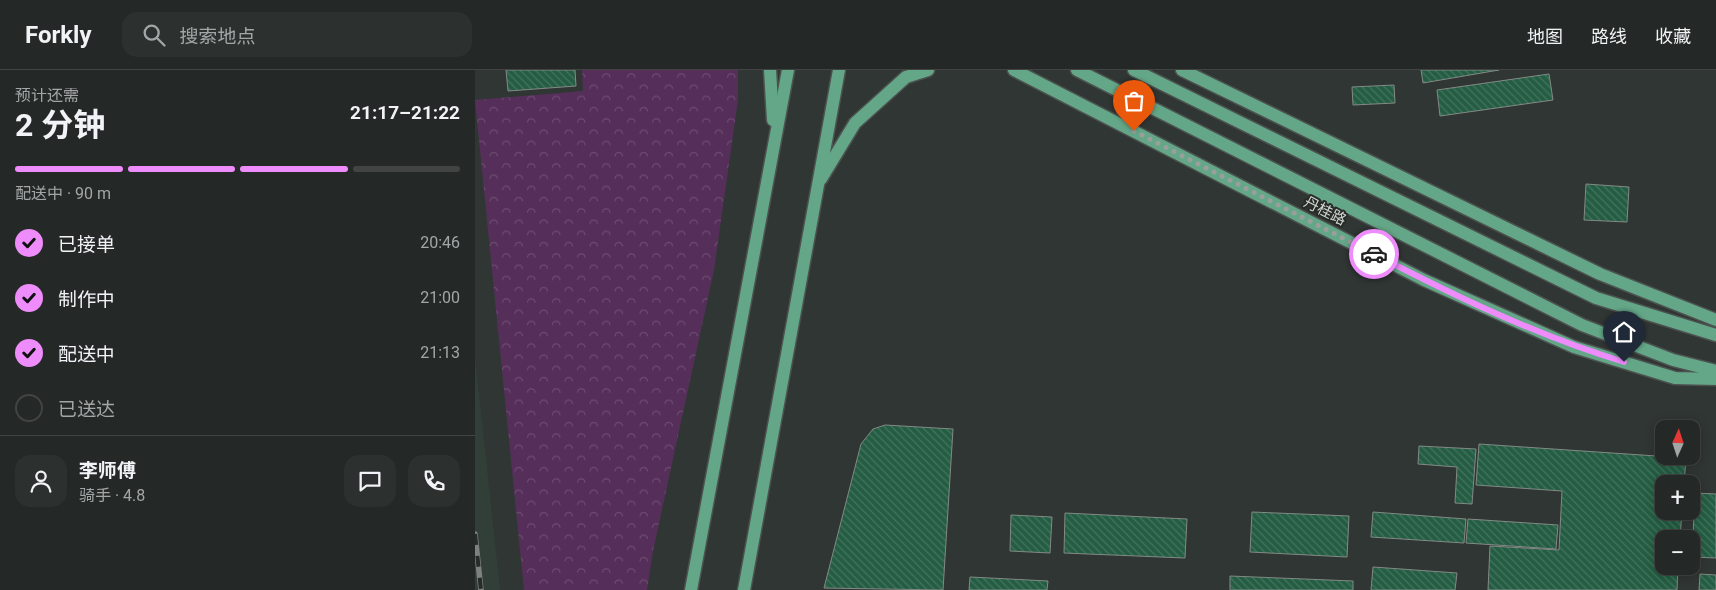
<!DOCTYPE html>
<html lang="zh">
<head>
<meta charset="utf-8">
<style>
  body { margin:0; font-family:Roboto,"Noto Sans SC",sans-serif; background:#2c302e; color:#f1f3f6; height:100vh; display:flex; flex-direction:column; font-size:19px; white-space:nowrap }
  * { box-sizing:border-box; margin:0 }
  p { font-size:16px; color:#a3a6a7 }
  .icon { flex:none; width:28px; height:28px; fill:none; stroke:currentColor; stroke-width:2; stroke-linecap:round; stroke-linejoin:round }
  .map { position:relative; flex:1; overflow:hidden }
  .drawer { display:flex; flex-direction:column; background:#242826; width:475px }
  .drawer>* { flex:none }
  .needle { width:32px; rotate:3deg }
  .tools { position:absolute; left:1180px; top:350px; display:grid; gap:10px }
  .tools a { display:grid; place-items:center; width:45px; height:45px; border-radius:10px; background:#242826; box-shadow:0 2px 12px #0003,0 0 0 1px #414443; font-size:25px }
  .pin { position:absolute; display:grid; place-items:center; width:42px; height:42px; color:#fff; margin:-51px -21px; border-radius:50% 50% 50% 0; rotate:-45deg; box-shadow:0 0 5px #0007 }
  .pin .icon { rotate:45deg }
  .courier { position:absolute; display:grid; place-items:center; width:50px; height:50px; margin:-25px; border:4px solid #ed8cfa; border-radius:50%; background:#fff; color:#222; box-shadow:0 1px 6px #0007 }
  .summary em { font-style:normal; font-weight:700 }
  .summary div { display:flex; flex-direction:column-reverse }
  .summary { display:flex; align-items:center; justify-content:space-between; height:85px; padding:0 15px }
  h1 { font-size:32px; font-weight:700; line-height:38px }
  .bar { display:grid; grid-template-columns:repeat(4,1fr); gap:8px 5px; align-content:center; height:60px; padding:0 15px }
  .bar i { height:6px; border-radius:4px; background:#414443 }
  .bar .on { background:#ed8cfa }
  .bar p { grid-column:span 4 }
  .line { display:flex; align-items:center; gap:12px; padding:0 15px; border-top:1px solid #414443 }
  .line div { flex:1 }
  .round { display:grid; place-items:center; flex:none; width:52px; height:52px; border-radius:15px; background:#2c302e }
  ol { padding:0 15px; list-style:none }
  li { display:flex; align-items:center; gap:15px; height:55px }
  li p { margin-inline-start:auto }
  li .icon { padding:5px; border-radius:50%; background:#ed8cfa; color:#111; stroke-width:4 }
  li:last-child { color:#a3a6a7 }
  li i { width:28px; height:28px; border:2px solid #414443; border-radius:50% }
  header { display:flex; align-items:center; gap:30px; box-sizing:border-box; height:70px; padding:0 25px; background:#242826; border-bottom:1px solid #414443 }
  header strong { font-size:24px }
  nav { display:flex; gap:28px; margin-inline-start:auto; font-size:18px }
  .search { width:350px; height:45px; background:#2c302e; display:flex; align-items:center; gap:12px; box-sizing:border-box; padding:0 18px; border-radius:15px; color:#a3a6a7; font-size:19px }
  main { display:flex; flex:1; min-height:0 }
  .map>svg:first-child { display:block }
</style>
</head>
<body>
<header>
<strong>Forkly</strong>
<div class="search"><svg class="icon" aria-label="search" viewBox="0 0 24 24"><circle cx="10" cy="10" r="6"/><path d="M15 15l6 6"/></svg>搜索地点</div>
<nav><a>地图</a><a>路线</a><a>收藏</a></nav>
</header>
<main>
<section class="drawer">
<div class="summary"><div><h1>2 分钟</h1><p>预计还需</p></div><em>21:17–21:22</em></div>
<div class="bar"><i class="on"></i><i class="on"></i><i class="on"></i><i></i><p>配送中 · 90 m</p></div>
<ol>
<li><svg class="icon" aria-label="check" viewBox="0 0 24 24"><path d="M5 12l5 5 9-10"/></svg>已接单<p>20:46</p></li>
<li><svg class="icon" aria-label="check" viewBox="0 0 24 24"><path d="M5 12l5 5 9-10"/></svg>制作中<p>21:00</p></li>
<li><svg class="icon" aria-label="check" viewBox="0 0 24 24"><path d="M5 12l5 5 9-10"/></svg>配送中<p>21:13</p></li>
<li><i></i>已送达</li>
</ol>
<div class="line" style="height:90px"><a class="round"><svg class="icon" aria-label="person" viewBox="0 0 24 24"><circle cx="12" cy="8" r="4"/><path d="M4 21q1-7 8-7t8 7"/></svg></a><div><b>李师傅</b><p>骑手 · 4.8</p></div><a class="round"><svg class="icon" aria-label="chat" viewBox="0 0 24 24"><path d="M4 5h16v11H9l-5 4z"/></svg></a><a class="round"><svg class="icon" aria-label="phone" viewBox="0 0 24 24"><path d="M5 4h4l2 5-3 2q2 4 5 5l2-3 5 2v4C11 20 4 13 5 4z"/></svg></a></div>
</section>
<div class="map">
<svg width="1241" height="520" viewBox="0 0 1241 520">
  <defs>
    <pattern id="park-crowns" width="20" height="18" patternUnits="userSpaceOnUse" patternTransform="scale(1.25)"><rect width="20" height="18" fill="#552f5a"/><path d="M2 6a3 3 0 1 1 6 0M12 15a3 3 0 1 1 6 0" fill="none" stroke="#6d4c71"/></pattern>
    <pattern id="building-back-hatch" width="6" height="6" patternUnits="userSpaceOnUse" patternTransform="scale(1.25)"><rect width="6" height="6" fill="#245d43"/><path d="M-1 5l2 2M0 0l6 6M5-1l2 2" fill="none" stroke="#43745d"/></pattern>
  </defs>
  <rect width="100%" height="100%" fill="#303633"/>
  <!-- built -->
  <polygon fill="#323f38" points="0,287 25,520 0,520"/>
  <!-- park -->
  <polygon fill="url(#park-crowns)" points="107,0 263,0 263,30 239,200 178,481 172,520 49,520 0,30 108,21"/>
  <!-- building -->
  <g fill="url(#building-back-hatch)" stroke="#838a86">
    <polygon points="31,0 100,0 101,16 33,21"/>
    <polygon points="946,0 1024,0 948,13"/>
    <polygon points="1074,4 1078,30 965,46 962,20"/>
    <polygon points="919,15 920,33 878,35 877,17"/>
    <polygon points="1111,114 1154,117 1152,152 1109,150"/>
    <polygon points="410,355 478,359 468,520 349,518 386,374 398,359"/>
    <polygon points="1004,374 1211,388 1209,414 1189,414 1189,441 1207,441 1205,469 1189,469 1189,496 1203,496 1202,520 1013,520 1015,476 1084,480 1087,421 1001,415"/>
    <polygon points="944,376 1001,379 997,434 980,433 982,397 943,394"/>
    <polygon points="1220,423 1241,424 1241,488 1217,487"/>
    <polygon points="777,442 874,446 872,487 775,482"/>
    <polygon points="898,442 991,449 989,473 896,467"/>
    <polygon points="590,443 712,449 710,488 589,483"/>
    <polygon points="536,445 577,447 575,483 535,481"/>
    <polygon points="993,449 1083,455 1081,479 991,473"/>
    <polygon points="898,497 982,503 980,520 896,520"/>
    <polygon points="1225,504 1241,505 1241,520 1224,520"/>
    <polygon points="755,506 878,511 878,520 755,520"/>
    <polygon points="495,507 573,511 572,520 494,520"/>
  </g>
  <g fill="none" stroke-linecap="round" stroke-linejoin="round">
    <!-- major casing -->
    <g stroke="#4c524f" stroke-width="15">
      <g id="major">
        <polyline points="295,0 298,50"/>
        <polyline points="539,0 949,210 1099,277 1200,308 1241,309"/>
        <polyline points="602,0 1107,255 1198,290 1241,301"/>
        <polyline points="659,0 1121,228 1241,265"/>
        <polyline points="707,0 1125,204 1241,250"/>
        <polyline points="346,109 380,53 431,7 453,0"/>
        <polyline points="216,520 313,0"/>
        <polyline points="269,520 364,0"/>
      </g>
    </g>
    <!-- major -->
    <use href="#major" stroke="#64a788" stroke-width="12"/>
    <!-- rail casing -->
    <g stroke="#7d827f" stroke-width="5.5">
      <polyline id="rail" points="0,464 6,520"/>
    </g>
    <!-- rail -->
    <use href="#rail" stroke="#272c29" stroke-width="4" stroke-dasharray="11" stroke-linecap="butt"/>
  </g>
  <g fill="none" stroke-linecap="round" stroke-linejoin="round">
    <!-- done -->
    <polyline stroke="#9a9f9c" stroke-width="5" stroke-dasharray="0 9" points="659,61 899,184"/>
    <!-- route -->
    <path stroke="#ed8cfa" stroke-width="6" d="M899 184C980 226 1063 266 1149 292"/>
  </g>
  <g text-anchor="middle" stroke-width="4" stroke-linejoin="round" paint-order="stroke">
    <!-- street labels -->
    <g font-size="15" fill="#d3d7d5" stroke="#272c29">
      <text transform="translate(850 141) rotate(27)" y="5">丹桂路</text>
    </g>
  </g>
</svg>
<div class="tools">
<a><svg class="needle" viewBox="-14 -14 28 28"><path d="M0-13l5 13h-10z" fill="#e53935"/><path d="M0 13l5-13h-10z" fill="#a3a6a7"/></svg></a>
<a>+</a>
<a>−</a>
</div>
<div class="pin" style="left:659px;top:61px;background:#ea580c"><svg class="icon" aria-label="bag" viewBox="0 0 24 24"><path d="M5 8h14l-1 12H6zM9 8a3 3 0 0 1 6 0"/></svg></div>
<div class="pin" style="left:1149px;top:292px;background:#1f2937"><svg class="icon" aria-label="home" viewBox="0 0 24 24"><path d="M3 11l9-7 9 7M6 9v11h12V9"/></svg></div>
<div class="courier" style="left:899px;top:184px"><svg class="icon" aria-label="car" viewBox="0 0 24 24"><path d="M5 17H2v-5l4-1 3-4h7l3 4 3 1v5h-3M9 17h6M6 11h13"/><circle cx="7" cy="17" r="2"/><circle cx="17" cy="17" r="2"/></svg></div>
</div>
</main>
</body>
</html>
